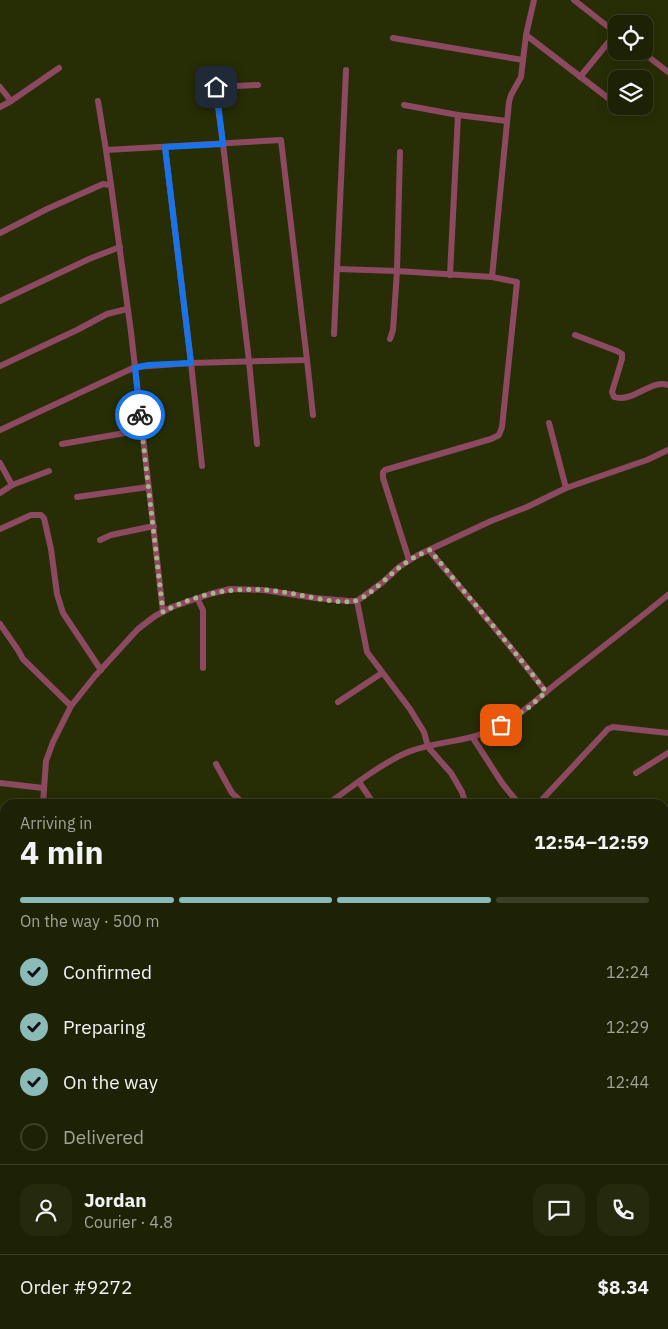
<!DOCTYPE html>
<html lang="en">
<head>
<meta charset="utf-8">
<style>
  body { margin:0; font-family:"IBM Plex Sans",sans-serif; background:#252a0e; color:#f1f3f6; height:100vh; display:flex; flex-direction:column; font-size:19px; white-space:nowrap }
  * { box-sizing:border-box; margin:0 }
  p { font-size:16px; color:#a0a49a }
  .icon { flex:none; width:28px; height:28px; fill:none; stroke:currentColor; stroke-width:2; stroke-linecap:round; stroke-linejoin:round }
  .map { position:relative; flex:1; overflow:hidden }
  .drawer { position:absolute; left:0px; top:799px; width:669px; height:531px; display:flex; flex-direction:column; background:#1d2204; border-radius:15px 15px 0 0; box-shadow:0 2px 12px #0003,0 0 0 1px #3b3f26 }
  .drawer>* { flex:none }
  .fabs { position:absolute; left:608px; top:15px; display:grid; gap:10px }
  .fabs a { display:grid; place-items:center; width:45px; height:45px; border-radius:10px; background:#1d2204; box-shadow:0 2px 12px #0003,0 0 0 1px #3b3f26; font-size:25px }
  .pin { position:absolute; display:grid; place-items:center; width:42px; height:42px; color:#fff; margin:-21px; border-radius:10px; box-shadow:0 2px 8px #0006 }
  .courier { position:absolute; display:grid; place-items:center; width:50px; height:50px; margin:-25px; border:4px solid #1a73e8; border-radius:50%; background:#fff; color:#222; box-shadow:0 1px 6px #0007 }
  .headline em { font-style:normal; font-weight:700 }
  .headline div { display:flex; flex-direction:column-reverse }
  .headline { display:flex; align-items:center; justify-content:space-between; height:85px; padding:0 20px }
  h1 { font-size:32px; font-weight:700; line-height:38px }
  .bar { display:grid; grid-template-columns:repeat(4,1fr); gap:8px 5px; align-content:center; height:60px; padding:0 20px }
  .bar i { height:6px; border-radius:4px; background:#3b3f26 }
  .bar .on { background:#8bbbb9 }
  .bar p { grid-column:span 4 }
  .line { display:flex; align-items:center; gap:12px; padding:0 20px; border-top:1px solid #3b3f26 }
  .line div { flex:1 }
  .round { display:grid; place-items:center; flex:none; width:52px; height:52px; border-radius:15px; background:#252a0e }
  ol { padding:0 20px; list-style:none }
  li { display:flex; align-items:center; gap:15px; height:55px }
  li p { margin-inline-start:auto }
  li .icon { padding:5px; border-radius:50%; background:#8bbbb9; color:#111; stroke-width:4 }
  li:last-child { color:#a0a49a }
  li i { width:28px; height:28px; border:2px solid #3b3f26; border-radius:50% }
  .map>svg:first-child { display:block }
</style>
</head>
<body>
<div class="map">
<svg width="668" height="1329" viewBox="0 0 668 1329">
  <rect width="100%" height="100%" fill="#272e05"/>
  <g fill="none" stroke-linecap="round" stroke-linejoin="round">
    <!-- minor -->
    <g stroke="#8c4961" stroke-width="6">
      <polyline points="574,0 616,33"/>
      <polyline points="526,35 612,101"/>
      <polyline points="393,38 523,60"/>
      <polyline points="641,51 668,72"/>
      <polyline points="213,70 223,144 249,361 257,444"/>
      <polyline points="580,77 616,33"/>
      <polyline points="0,87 11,101"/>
      <polyline points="216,87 258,85"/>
      <polyline points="98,101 106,150"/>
      <polyline points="404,105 458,115 507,121"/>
      <polyline points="0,107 11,101 59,68"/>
      <polyline points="165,147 191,363 202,466"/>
      <polyline points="0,233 47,209 103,184 111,185 131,332 163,612"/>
      <polyline points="337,269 397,271 492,277 509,102 511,95 521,77 526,35 534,0"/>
      <polyline points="450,275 458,115"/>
      <polyline points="0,301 89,259 120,247"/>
      <polyline points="334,334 346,70"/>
      <path d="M575 335 617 351 622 354V359L612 392 614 397C633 403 651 379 668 385"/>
      <polyline points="390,339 393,330 397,271 400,152"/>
      <polyline points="307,360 313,415"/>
      <polyline points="0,366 77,330 107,314 127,309"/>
      <polyline points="549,423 566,488"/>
      <polyline points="0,430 135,367 191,363 307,360 281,140 106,150 111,185"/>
      <polyline points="62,444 142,430"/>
      <polyline points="0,463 12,485 0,493"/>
      <polyline points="12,485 49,471"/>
      <polyline points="77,497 148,487"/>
      <polyline points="0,529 31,515 41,515 44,518 51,549 57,594 63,613 101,670"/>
      <polyline points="100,540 111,535 154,526"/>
      <path d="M429 550C468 597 509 643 546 692"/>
      <polyline points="409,560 383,478 383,472 385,470 491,439 499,435 502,427 517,282 492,277"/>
      <polyline points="197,598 203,610 203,668"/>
      <polyline points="357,601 367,652 410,709 424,732 428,747 451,773 462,792 465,802 464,804"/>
      <polyline points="0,624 18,650 23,659 71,706"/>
      <polyline points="338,702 382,673"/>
      <polyline points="473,738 502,783 519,804"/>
      <polyline points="216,764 232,793 244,804"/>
      <polyline points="636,773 668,753"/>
      <polyline points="359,782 374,804"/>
      <polyline points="0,783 43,788"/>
      <polyline points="43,804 46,761 53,742 71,706 95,676 138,629 155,616 172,607 210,594 230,589 264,590 315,598 349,601 357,601 383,582 399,567 418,555 491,521 527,507 566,488 647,460 668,450"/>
      <path d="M328 804C351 787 382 763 408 752 439 740 469 743 499 726 521 715 538 698 557 683 594 654 631 625 668 595"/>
      <polyline points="538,804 608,729 613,727 668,733"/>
      <polyline points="0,908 5,906"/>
      <polyline points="664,1077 668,1076"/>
      <polyline points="0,1141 5,1134"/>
      <polyline points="253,1325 253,1329"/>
      <polyline points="388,1325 388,1329"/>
      <polyline points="559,1329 560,1325"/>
    </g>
    <!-- tertiary -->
    <g stroke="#8c4961" stroke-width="8">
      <polyline points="0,1082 5,1082"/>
      <polyline points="664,1117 668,1119"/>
    </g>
  </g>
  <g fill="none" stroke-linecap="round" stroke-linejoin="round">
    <!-- done -->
    <path stroke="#a9b28a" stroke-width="5" stroke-dasharray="0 9" d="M140 415 163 612C204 590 243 585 289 593 307 596 336 604 354 601 367 599 389 575 400 567 409 560 419 554 430 550 468 597 509 643 546 692L528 708 501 725"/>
    <!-- route -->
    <polyline stroke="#1a73e8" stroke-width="6" points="140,415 135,368 148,365 191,363 165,147 223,144 216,87"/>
  </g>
</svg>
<div class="fabs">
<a><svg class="icon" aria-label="locate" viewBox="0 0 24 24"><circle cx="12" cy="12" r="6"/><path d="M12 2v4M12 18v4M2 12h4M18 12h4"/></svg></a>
<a><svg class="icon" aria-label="layers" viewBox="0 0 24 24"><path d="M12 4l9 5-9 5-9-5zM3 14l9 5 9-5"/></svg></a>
</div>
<div class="pin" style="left:501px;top:725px;background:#ea580c"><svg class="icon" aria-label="bag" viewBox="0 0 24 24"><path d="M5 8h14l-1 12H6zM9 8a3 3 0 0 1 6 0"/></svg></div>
<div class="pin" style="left:216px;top:87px;background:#1f2937"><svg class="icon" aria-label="home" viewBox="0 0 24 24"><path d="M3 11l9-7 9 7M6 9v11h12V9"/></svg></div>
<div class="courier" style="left:140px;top:415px"><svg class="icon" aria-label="bike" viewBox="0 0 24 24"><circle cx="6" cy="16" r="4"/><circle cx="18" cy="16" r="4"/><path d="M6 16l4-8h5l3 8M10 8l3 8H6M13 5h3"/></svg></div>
<section class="drawer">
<div class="headline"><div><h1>4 min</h1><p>Arriving in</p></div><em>12:54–12:59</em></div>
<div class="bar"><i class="on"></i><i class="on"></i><i class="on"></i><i></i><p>On the way · 500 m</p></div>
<ol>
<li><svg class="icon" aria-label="check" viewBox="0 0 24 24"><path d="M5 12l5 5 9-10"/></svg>Confirmed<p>12:24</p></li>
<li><svg class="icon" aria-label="check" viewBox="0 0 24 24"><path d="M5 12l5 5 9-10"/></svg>Preparing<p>12:29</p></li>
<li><svg class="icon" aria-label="check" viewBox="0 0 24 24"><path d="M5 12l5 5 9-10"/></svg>On the way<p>12:44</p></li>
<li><i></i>Delivered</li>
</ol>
<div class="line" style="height:90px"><a class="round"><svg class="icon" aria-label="person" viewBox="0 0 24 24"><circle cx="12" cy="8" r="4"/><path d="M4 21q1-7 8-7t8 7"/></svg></a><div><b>Jordan</b><p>Courier · 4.8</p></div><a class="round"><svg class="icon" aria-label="chat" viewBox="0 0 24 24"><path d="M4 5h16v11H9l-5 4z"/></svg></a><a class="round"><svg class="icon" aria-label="phone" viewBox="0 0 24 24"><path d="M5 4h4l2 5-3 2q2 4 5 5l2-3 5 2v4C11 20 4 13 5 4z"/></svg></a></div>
<div class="line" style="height:65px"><div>Order #9272</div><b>$8.34</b></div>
</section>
</div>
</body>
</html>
